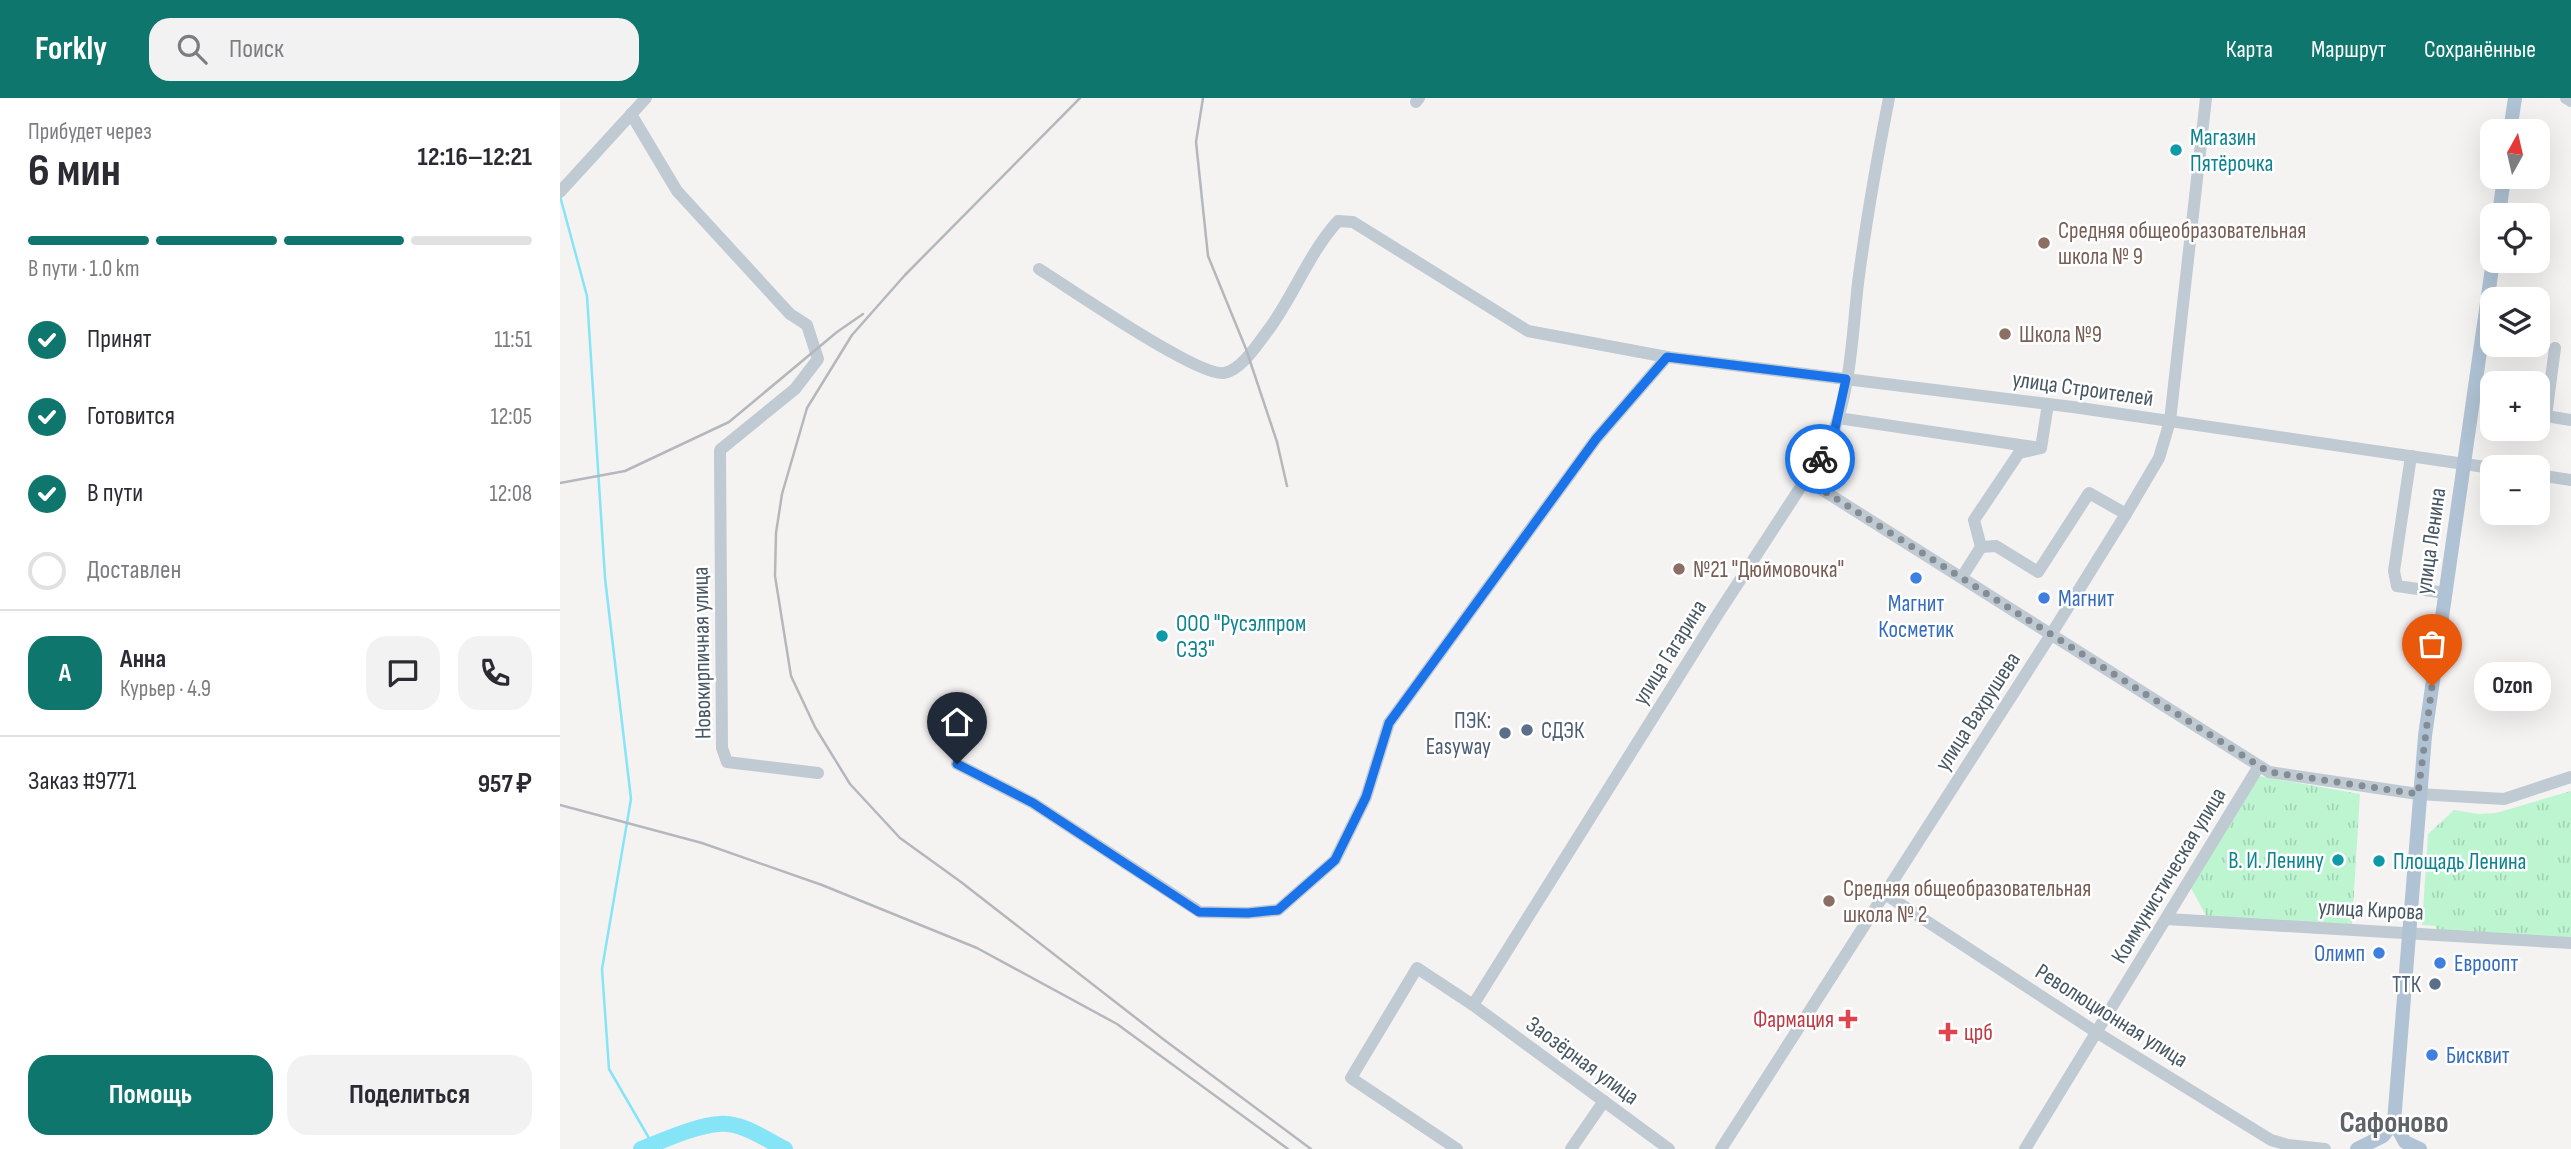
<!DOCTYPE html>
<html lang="ru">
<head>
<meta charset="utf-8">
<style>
  body { margin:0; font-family:"Sofia Sans Condensed",sans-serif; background:#f2f2f3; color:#2b2b33; height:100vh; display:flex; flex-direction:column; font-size:26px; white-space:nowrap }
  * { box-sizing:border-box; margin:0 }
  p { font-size:23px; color:#7c7c81 }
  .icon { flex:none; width:38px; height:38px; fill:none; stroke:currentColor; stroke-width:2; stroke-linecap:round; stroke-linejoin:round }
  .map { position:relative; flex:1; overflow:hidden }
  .sheet { display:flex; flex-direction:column; background:#fff; width:560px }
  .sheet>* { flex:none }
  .needle { width:46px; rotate:8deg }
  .tools { position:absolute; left:1920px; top:21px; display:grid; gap:14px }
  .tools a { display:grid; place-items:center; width:70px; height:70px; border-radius:14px; background:#fff; box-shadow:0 7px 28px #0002; font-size:35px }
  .pin { position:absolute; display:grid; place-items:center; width:60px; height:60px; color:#fff; margin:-72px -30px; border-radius:50% 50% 50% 0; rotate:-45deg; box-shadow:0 0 7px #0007 }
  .pin .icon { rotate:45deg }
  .courier { position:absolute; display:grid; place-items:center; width:70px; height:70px; margin:-35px; border:5px solid #1a73e8; border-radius:50%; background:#fff; color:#222; box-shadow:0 2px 9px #0007 }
  .bubble { position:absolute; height:49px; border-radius:21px; background:#fff; box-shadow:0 7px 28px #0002; font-size:23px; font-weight:700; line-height:49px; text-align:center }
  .headline em { font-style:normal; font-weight:700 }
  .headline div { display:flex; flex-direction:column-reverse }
  .headline { display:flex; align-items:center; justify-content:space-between; height:119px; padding:0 28px }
  h1 { font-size:46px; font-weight:700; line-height:52px }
  .bar { display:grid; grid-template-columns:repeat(4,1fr); gap:10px 7px; align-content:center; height:84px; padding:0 28px }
  .bar i { height:9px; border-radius:5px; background:#e1e1e2 }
  .bar .current { background:#0f766e }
  .bar p { grid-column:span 4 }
  .line { display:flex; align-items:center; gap:18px; padding:0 28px; border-top:2px solid #e1e1e2 }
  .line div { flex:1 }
  .round { display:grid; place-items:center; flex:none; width:74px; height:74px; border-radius:21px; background:#f2f2f3 }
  ol { padding:0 28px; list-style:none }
  li { display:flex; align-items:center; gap:21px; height:77px }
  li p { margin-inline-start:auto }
  li .icon { padding:7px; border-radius:50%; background:#0f766e; color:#fff; stroke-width:4 }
  li:last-child { color:#7c7c81 }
  li i { width:38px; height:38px; border:4px solid #e1e1e2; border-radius:50% }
  .cta { display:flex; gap:14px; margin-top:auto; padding:14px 28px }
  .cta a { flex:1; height:80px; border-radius:21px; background:#0f766e; color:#fff; font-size:28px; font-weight:700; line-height:80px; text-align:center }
  .cta a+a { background:#f2f2f3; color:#2b2b33 }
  header { display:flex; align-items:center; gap:42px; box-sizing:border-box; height:98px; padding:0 35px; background:#0f766e; color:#fff }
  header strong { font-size:33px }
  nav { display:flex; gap:38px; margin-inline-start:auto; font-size:24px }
  .search { width:490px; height:63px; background:#f2f2f3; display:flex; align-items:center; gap:18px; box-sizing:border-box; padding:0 24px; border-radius:21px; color:#7c7c81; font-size:26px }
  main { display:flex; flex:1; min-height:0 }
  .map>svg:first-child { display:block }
</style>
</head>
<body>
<header>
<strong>Forkly</strong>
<div class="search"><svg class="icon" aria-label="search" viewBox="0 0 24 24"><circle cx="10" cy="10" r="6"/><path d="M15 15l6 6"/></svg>Поиск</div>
<nav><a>Карта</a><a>Маршрут</a><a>Сохранённые</a></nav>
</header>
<main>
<section class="sheet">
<div class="headline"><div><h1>6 мин</h1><p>Прибудет через</p></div><em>12:16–12:21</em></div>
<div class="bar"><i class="current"></i><i class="current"></i><i class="current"></i><i></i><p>В пути · 1.0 km</p></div>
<ol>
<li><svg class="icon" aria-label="check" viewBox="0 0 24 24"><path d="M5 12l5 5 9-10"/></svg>Принят<p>11:51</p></li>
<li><svg class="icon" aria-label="check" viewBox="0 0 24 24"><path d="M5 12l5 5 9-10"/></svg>Готовится<p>12:05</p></li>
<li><svg class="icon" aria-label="check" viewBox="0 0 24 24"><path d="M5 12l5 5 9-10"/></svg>В пути<p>12:08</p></li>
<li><i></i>Доставлен</li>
</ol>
<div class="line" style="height:126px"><b class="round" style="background:#0f766e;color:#fff">А</b><div><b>Анна</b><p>Курьер · 4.9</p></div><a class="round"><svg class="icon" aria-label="chat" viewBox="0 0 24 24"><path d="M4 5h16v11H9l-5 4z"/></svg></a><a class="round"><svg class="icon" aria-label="phone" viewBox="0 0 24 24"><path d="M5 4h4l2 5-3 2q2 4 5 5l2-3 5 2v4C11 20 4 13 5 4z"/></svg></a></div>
<div class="line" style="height:91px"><div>Заказ #9771</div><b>957 ₽</b></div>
<div class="cta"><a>Помощь</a><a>Поделиться</a></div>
</section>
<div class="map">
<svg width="2011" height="1051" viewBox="0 0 2011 1051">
  <defs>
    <pattern id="park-tufts" width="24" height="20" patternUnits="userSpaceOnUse" patternTransform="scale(1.75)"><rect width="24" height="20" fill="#bdf5d1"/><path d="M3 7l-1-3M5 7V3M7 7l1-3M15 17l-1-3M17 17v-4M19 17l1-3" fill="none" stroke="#a4d4b6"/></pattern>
  </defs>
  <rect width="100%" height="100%" fill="#f5f2f2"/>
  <!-- park -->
  <g fill="url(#park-tufts)">
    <polygon points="1699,678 1800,696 1792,827 1646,818 1630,788"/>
    <polygon points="2011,693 2011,840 1876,833 1876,828 1862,827 1868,736 1894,712 1919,716 1936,715"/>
  </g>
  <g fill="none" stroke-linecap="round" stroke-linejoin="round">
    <!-- stream -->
    <polyline stroke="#86e4f7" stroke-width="2.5" points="0,98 27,198 45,480 71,701 42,871 49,971 93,1047"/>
    <!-- river -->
    <path stroke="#86e4f7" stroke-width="16" d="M81 1051C102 1043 137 1027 159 1026 182 1024 205 1041 225 1051"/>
    <!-- minor -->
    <g stroke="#bfcad3" stroke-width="12">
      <polyline points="2006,0 2011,3"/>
      <polyline points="856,4 859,0"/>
      <polyline points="71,16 117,93 230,216 247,227 258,261 235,291 160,352 162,650 167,664 258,675"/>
      <polyline points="0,94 86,0"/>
      <path d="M479 171C508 189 638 279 664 275 682 272 699 244 709 231 734 197 749 155 778 123L793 124 968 233 1107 259 1513 309 1932 370"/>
      <polyline points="1995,250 1986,318 2011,322"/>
      <polyline points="1278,320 1474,349"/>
      <polyline points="1851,358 1834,473 1837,488 1885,495"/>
      <polyline points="1978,377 2011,382"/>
      <polyline points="1245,381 1709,674 1858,696 1944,701 2011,679"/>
      <polyline points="1421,449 1436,448 1478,474 1529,395 1566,416"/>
      <polyline points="1402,479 1421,449 1414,422 1459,355 1481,350 1488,306"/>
      <polyline points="397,666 473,705 640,814 688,815 718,812 775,762 806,699 829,625 1036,341 1107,259"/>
      <polyline points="1325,796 1536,934 1711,1042 1728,1047 1765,1051"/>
      <polyline points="1607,821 2011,845"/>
      <path d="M913 907 1156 519 1268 347C1291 297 1292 238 1298 185 1306 123 1317 61 1329 0"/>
      <polyline points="897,1051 791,980 857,870 913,907 1109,1051"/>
      <polyline points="1011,1051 1044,1003"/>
      <polyline points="1161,1051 1492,535 1566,416 1599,360 1610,323 1646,0"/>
      <polyline points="1465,1051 1699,668"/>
    </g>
    <!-- major -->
    <g stroke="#afc3d4" stroke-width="14">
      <polyline points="1950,33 1955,0"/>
      <polyline points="1939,117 1944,79"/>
      <polyline points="1834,1024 1845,1044 1860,1051"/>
      <polyline points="1797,1051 1823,1038 1834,1024 1865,638 1933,163"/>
    </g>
    <!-- rail -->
    <g stroke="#b4b8bd" stroke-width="2.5">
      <polyline points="520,0 345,177 292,237 247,310 222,396 216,435 215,478 231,578 255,629 290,686 340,740 401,784 603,941 751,1051"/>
      <polyline points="643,0 636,44 648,158 686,251 717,344 727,388"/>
      <polyline points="0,385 65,373 169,324 277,234 303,216"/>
      <polyline points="0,707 142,745 262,787 417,850 557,926 728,1051"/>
    </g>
  </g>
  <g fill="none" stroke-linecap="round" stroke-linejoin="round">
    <!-- done -->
    <polyline stroke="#848d95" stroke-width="7" stroke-dasharray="0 12.6" points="1260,361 1245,381 1709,674 1858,696 1872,588"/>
    <!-- route -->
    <polyline stroke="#1a73e8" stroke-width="9" points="397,666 473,705 639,814 688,815 718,812 775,762 806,699 829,625 1036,341 1107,259 1286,281 1275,331 1260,361"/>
  </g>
  <!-- markers -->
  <g fill="#0f9aa8" stroke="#fff" stroke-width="2.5">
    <circle cx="1616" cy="52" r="7"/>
    <circle cx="602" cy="538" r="7"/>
    <circle cx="1778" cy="762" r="7"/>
    <circle cx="1819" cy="763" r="7"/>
  </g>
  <g fill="#8d6e63" stroke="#fff" stroke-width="2.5">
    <circle cx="1484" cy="145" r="7"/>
    <circle cx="1445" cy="236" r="7"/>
    <circle cx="1119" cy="471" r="7"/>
    <circle cx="1269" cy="803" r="7"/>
  </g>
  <g fill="#3f7fe0" stroke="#fff" stroke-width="2.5">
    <circle cx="1356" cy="480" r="7"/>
    <circle cx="1484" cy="500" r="7"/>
    <circle cx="1819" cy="855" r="7"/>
    <circle cx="1880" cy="865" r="7"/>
    <circle cx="1872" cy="957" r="7"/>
  </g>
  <g fill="#5c6f8a" stroke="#fff" stroke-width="2.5">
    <circle cx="967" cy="632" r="7"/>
    <circle cx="945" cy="635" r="7"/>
    <circle cx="1875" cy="886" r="7"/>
  </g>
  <g fill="#e0444e" stroke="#fff" stroke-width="2.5">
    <path d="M1284.5 910.5h7v7h7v7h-7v7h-7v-7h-7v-7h7z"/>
    <path d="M1384.5 923.5h7v7h7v7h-7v7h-7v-7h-7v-7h7z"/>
  </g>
  <g text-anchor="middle" stroke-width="5" stroke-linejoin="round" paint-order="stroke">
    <!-- culture labels -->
    <g font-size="23" fill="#0d838f" stroke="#fff" text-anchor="start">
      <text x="1630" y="47">Магазин<tspan x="1630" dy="26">Пятёрочка</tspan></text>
      <text x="616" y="533">ООО "Русэлпром<tspan x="616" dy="26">СЭЗ"</tspan></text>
      <text x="1764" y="770" text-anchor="end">В. И. Ленину</text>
      <text x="1833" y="771">Площадь Ленина</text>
    </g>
    <!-- education labels -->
    <g font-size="23" fill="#785e54" stroke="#fff" text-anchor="start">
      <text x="1498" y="140">Средняя общеобразовательная<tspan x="1498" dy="26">школа № 9</tspan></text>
      <text x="1459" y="244">Школа №9</text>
      <text x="1133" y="479">№21 "Дюймовочка"</text>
      <text x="1283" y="798">Средняя общеобразовательная<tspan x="1283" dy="26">школа № 2</tspan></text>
    </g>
    <!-- street labels -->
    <g font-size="23" fill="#475763" stroke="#fff">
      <text transform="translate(1523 290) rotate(8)" y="8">улица Строителей</text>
      <text transform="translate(1870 443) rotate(-82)" y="8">улица Ленина</text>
      <text transform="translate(1109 554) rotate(-58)" y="8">улица Гагарина</text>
      <text transform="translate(141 555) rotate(-91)" y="8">Новокирпичная улица</text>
      <text transform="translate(1417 613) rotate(-57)" y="8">улица Вахрушева</text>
      <text transform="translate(1608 777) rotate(-59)" y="8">Коммунистическая улица</text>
      <text transform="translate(1811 811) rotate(3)" y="8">улица Кирова</text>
      <text transform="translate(1552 917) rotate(32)" y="8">Революционная улица</text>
      <text transform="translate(1023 962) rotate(36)" y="8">Заозёрная улица</text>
    </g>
    <!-- shop labels -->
    <g font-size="23" fill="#366cbe" stroke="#fff" text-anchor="start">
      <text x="1498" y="508">Магнит</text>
      <text x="1356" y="513" text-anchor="middle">Магнит<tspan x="1356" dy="26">Косметик</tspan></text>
      <text x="1805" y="863" text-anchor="end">Олимп</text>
      <text x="1894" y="873">Евроопт</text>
      <text x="1886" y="965">Бисквит</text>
    </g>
    <!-- service labels -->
    <g font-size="23" fill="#4e5e75" stroke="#fff" text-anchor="end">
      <text x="931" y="630">ПЭК:<tspan x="931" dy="26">Easyway</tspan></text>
      <text x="981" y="640" text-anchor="start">СДЭК</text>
      <text x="1861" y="894">ТТК</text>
    </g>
    <!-- health labels -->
    <g font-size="23" fill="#be3a42" stroke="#fff" text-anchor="end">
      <text x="1274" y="929">Фармация</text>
      <text x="1404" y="942" text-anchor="start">црб</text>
    </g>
    <!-- district labels -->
    <g font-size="30" font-weight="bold" fill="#5e6368" stroke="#fff">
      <text x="1834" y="1034">Сафоново</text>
    </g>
  </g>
</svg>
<div class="tools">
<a><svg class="needle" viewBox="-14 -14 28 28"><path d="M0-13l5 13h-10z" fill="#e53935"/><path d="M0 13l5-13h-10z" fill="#7c7c81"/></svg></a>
<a><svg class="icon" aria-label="locate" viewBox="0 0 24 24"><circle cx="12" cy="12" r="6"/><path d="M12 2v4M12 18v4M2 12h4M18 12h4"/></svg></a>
<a><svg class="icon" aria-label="layers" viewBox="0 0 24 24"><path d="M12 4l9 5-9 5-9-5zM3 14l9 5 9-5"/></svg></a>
<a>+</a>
<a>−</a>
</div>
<div class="pin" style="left:1872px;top:588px;background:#ea580c"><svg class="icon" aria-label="bag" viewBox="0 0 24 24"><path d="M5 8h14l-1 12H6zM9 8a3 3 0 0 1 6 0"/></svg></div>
<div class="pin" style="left:397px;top:666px;background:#1f2937"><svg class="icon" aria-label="home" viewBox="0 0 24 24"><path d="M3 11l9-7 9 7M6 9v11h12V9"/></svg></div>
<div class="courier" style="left:1260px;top:361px"><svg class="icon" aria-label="bike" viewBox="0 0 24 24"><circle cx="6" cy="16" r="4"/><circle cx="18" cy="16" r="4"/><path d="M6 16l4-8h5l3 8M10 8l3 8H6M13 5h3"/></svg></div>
<div class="bubble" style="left:1914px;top:564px;width:77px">Ozon</div>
</div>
</main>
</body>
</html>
